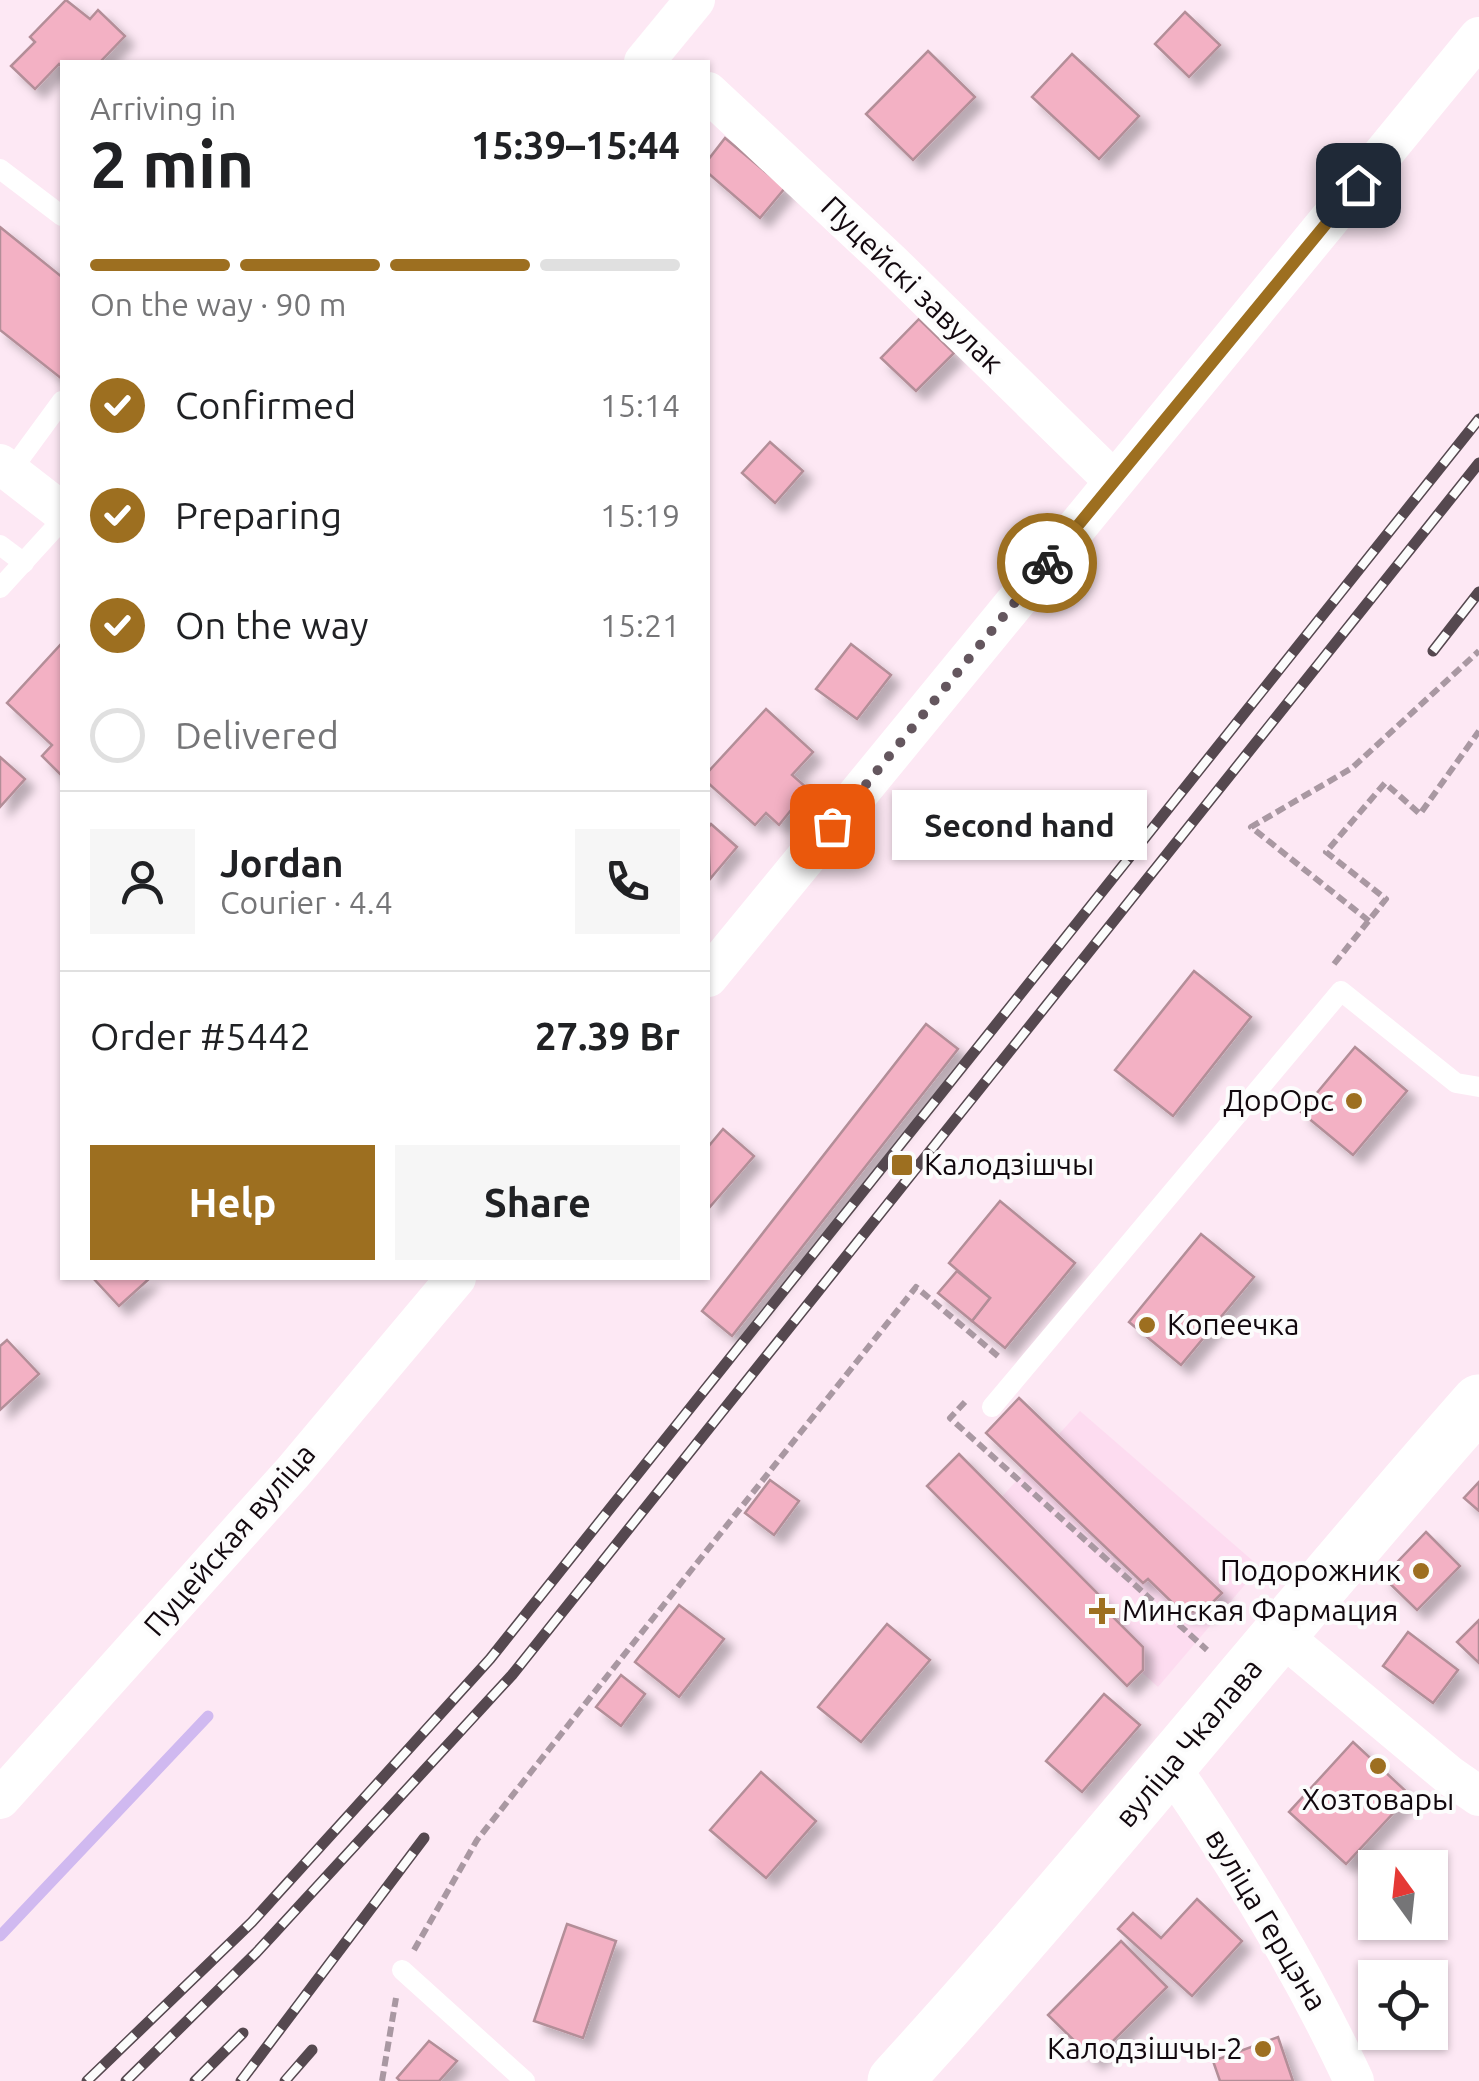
<!DOCTYPE html>
<html lang="en">
<head>
<meta charset="utf-8">
<style>
  body { margin:0; font-family:Ubuntu,sans-serif; background:#f6f6f6; color:#202124; height:100vh; display:flex; flex-direction:column; font-size:38px; white-space:nowrap }
  * { box-sizing:border-box; margin:0 }
  p { font-size:32px; color:#757577 }
  .icon { flex:none; width:55px; height:55px; fill:none; stroke:currentColor; stroke-width:2; stroke-linecap:round; stroke-linejoin:round }
  .map { position:relative; flex:1; overflow:hidden }
  .details { position:absolute; left:60px; top:60px; width:650px; height:1220px; display:flex; flex-direction:column; background:#fff; border-radius:0px; box-shadow:0 2px 8px #0004 }
  .details>* { flex:none }
  .needle { width:65px; rotate:345deg }
  .controls { position:absolute; left:1358px; top:1850px; display:grid; gap:20px }
  .controls a { display:grid; place-items:center; width:90px; height:90px; border-radius:0px; background:#fff; box-shadow:0 2px 8px #0004; font-size:50px }
  .pin { position:absolute; display:grid; place-items:center; width:85px; height:85px; color:#fff; margin:-42px; border-radius:20px; box-shadow:0 5px 15px #0006 }
  .courier { position:absolute; display:grid; place-items:center; width:100px; height:100px; margin:-50px; border:8px solid #9d6f20; border-radius:50%; background:#fff; color:#222; box-shadow:0 2px 12px #0007 }
  .bubble { position:absolute; height:70px; border-radius:0px; background:#fff; box-shadow:0 2px 8px #0004; font-size:32px; font-weight:700; line-height:70px; text-align:center }
  .overview em { font-style:normal; font-weight:700 }
  .overview div { display:flex; flex-direction:column-reverse }
  .overview { display:flex; align-items:center; justify-content:space-between; height:170px; padding:0 30px }
  h1 { font-size:65px; font-weight:700; line-height:75px }
  .bar { display:grid; grid-template-columns:repeat(4,1fr); gap:15px 10px; align-content:center; height:120px; padding:0 30px }
  .bar i { height:12px; border-radius:8px; background:#e0e0e0 }
  .bar .on { background:#9d6f20 }
  .bar p { grid-column:span 4 }
  .line { display:flex; align-items:center; gap:25px; padding:0 30px; border-top:2px solid #e0e0e0 }
  .line div { flex:1 }
  .round { display:grid; place-items:center; flex:none; width:105px; height:105px; border-radius:0px; background:#f6f6f6 }
  ol { padding:0 30px; list-style:none }
  li { display:flex; align-items:center; gap:30px; height:110px }
  li p { margin-inline-start:auto }
  li .icon { padding:10px; border-radius:50%; background:#9d6f20; color:#fff; stroke-width:4 }
  li:last-child { color:#757577 }
  li i { width:55px; height:55px; border:5px solid #e0e0e0; border-radius:50% }
  .primary-button { display:flex; gap:20px; margin-top:auto; padding:20px 30px }
  .primary-button a { flex:1; height:115px; border-radius:0px; background:#9d6f20; color:#fff; font-size:40px; font-weight:700; line-height:115px; text-align:center }
  .primary-button a+a { background:#f6f6f6; color:#202124 }
  .map>svg:first-child { display:block }
</style>
</head>
<body>
<div class="map">
<svg width="1479" height="2081" viewBox="0 0 1479 2081">
  <defs>
    <filter id="shadow"><feDropShadow dx="9" dy="9" stdDeviation="5" flood-color="#0004"/></filter>
  </defs>
  <rect width="100%" height="100%" fill="#fde8f4"/>
  <!-- built -->
  <polygon fill="#fddcf0" points="1080,1411 1260,1567 1158,1687 978,1523"/>
  <g fill="none" stroke-linecap="round" stroke-linejoin="round">
    <!-- stream -->
    <polyline stroke="#d0b9f0" stroke-width="11" points="0,1936 208,1716"/>
  </g>
  <!-- building -->
  <g fill="#f3b1c4" stroke="#b38e98" stroke-width="2.5" filter="url(#shadow)">
    <polygon points="66,0 90,19 98,10 125,36 100,62 62,62 62,67 59,64 35,89 11,66 35,42 30,37"/>
    <polygon points="1185,12 1220,45 1189,77 1155,44"/>
    <polygon points="928,51 975,97 913,160 866,114"/>
    <polygon points="1072,54 1139,116 1099,159 1032,97"/>
    <polygon points="725,138 785,188 760,218 708,173 708,160"/>
    <polygon points="0,227 62,277 62,379 0,330"/>
    <polygon points="919,319 954,353 916,391 881,358"/>
    <polygon points="770,442 803,471 775,503 742,473"/>
    <polygon points="62,643 62,776 42,756 52,745 7,703"/>
    <polygon points="851,644 891,675 857,719 816,689"/>
    <polygon points="766,709 813,752 792,775 808,789 779,825 766,813 755,825 708,783 708,772"/>
    <polygon points="0,757 25,779 0,807"/>
    <polygon points="711,824 737,847 710,879 708,828"/>
    <polygon points="1194,971 1251,1017 1173,1116 1115,1070"/>
    <polygon points="926,1024 958,1049 732,1336 702,1311"/>
    <polygon points="1355,1047 1407,1091 1353,1155 1301,1112"/>
    <polygon points="723,1129 754,1156 709,1208 708,1147"/>
    <polygon points="1000,1201 1075,1263 1005,1348 972,1321 990,1298 949,1263"/>
    <polygon points="1201,1234 1254,1277 1181,1365 1129,1322"/>
    <polygon points="957,1271 990,1298 972,1321 938,1293"/>
    <polygon points="93,1278 150,1278 119,1306"/>
    <polygon points="7,1340 39,1374 0,1410 0,1346"/>
    <polygon points="1019,1398 1222,1593 1204,1611 1182,1612 1148,1579 1143,1583 986,1433"/>
    <polygon points="959,1454 1115,1611 1111,1615 1143,1647 1143,1670 1127,1686 927,1486"/>
    <polygon points="770,1480 799,1501 774,1535 745,1513"/>
    <polygon points="1479,1482 1479,1511 1464,1498"/>
    <polygon points="1426,1532 1460,1566 1417,1610 1383,1577"/>
    <polygon points="679,1605 724,1639 679,1697 635,1662"/>
    <polygon points="1479,1620 1479,1663 1457,1642"/>
    <polygon points="887,1624 930,1660 861,1742 818,1707"/>
    <polygon points="1408,1632 1458,1670 1433,1703 1383,1666"/>
    <polygon points="621,1675 645,1694 621,1726 596,1707"/>
    <polygon points="1104,1694 1140,1725 1082,1792 1046,1761"/>
    <polygon points="1353,1742 1410,1795 1346,1864 1289,1812"/>
    <polygon points="761,1772 816,1821 766,1878 710,1830"/>
    <polygon points="1197,1899 1242,1941 1192,1996 1118,1929 1133,1913 1161,1938"/>
    <polygon points="567,1924 616,1941 583,2038 534,2021"/>
    <polygon points="1121,1941 1167,1987 1094,2060 1048,2015"/>
    <polygon points="1278,2037 1293,2081 1220,2081 1213,2061"/>
    <polygon points="429,2041 457,2061 439,2081 400,2081 397,2078"/>
  </g>
  <g fill="none" stroke-linecap="round" stroke-linejoin="round">
    <!-- path -->
    <g stroke="#a998a2" stroke-width="6" stroke-dasharray="10 5" stroke-linecap="butt">
      <polyline points="1369,921 1251,827 1352,768 1479,651"/>
      <polyline points="1334,964 1386,899 1326,852 1385,783 1420,814 1479,731"/>
      <polyline points="965,1402 950,1418 1207,1650"/>
      <polyline points="414,1950 477,1840 916,1287 999,1357"/>
      <polyline points="382,2081 396,1998"/>
    </g>
    <!-- lane -->
    <g stroke="#fff" stroke-width="20">
      <polyline points="0,169 62,216"/>
      <polyline points="10,472 62,401"/>
      <polyline points="0,545 24,563"/>
      <polyline points="0,588 62,520"/>
      <polyline points="992,1407 1341,991 1456,1083 1479,1087"/>
      <polyline points="402,1970 525,2081"/>
    </g>
    <!-- street -->
    <g stroke="#fff" stroke-width="40">
      <polyline points="644,62 695,0"/>
      <polyline points="708,92 889,261 1114,481"/>
      <polyline points="0,464 62,512"/>
      <polyline points="708,977 1479,37"/>
      <polyline points="1281,1635 1450,1776 1479,1796"/>
      <path d="M1169 1765C1239 1867 1302 1969 1354 2081"/>
      <polyline points="0,1799 293,1472 456,1278"/>
    </g>
    <!-- secondary -->
    <path stroke="#fff" stroke-width="55" d="M895 2081C1096 1861 1281 1626 1479 1402"/>
    <!-- rail casing -->
    <g stroke="#55484f" stroke-width="11">
      <g id="rail">
        <polyline points="1433,651 1479,592"/>
        <polyline points="87,2081 252,1922 490,1659 1479,419"/>
        <polyline points="126,2081 256,1953 512,1675 1479,463"/>
        <polyline points="195,2081 243,2033"/>
        <polyline points="241,2081 424,1838"/>
        <polyline points="285,2081 312,2050"/>
      </g>
    </g>
    <!-- rail -->
    <use href="#rail" stroke="#fcfcfc" stroke-width="8" stroke-dasharray="22" stroke-linecap="butt"/>
  </g>
  <g fill="none" stroke-linecap="round" stroke-linejoin="round">
    <!-- done -->
    <polyline stroke="#64565e" stroke-width="10" stroke-dasharray="0 18" points="832,826 1047,563"/>
    <!-- route -->
    <polyline stroke="#9d6f20" stroke-width="12" points="1047,563 1358,185"/>
  </g>
  <!-- markers -->
  <g fill="#9d6f20" stroke="#fcfcfc" stroke-width="4">
    <circle cx="1354" cy="1101" r="10"/>
    <rect x="890" y="1153" width="24" height="24" rx="5"/>
    <circle cx="1147" cy="1325" r="10"/>
    <circle cx="1421" cy="1571" r="10"/>
    <path d="M1097 1596h10v10h10v10h-10v10h-10v-10h-10v-10h10z"/>
    <circle cx="1378" cy="1766" r="10"/>
    <circle cx="1263" cy="2049" r="10"/>
  </g>
  <g text-anchor="middle" stroke-width="8" stroke-linejoin="round" paint-order="stroke">
    <!-- street labels -->
    <g font-size="30" fill="#12080e" stroke="#fcfcfc">
      <text transform="translate(912 285) rotate(44)" y="10">Пуцейскі завулак</text>
      <text transform="translate(230 1540) rotate(-49)" y="10">Пуцейская вуліца</text>
      <text transform="translate(1189 1743) rotate(-50)" y="10">вуліца Чкалава</text>
      <text transform="translate(1266 1920) rotate(59)" y="10">вуліца Герцэна</text>
    </g>
    <!-- poi labels -->
    <g font-size="30" fill="#12080e" stroke="#fcfcfc" text-anchor="end">
      <text x="1334" y="1111">ДорОрс</text>
      <text x="924" y="1175" text-anchor="start">Калодзішчы</text>
      <text x="1167" y="1335" text-anchor="start">Копеечка</text>
      <text x="1401" y="1581">Подорожник</text>
      <text x="1122" y="1621" text-anchor="start">Минская Фармация</text>
      <text x="1378" y="1810" text-anchor="middle">Хозтовары</text>
      <text x="1243" y="2059">Калодзішчы-2</text>
    </g>
  </g>
</svg>
<div class="controls">
<a><svg class="needle" viewBox="-14 -14 28 28"><path d="M0-13l5 13h-10z" fill="#e53935"/><path d="M0 13l5-13h-10z" fill="#757577"/></svg></a>
<a><svg class="icon" aria-label="locate" viewBox="0 0 24 24"><circle cx="12" cy="12" r="6"/><path d="M12 2v4M12 18v4M2 12h4M18 12h4"/></svg></a>
</div>
<div class="pin" style="left:832px;top:826px;background:#ea580c"><svg class="icon" aria-label="bag" viewBox="0 0 24 24"><path d="M5 8h14l-1 12H6zM9 8a3 3 0 0 1 6 0"/></svg></div>
<div class="pin" style="left:1358px;top:185px;background:#1f2937"><svg class="icon" aria-label="home" viewBox="0 0 24 24"><path d="M3 11l9-7 9 7M6 9v11h12V9"/></svg></div>
<div class="courier" style="left:1047px;top:563px"><svg class="icon" aria-label="bike" viewBox="0 0 24 24"><circle cx="6" cy="16" r="4"/><circle cx="18" cy="16" r="4"/><path d="M6 16l4-8h5l3 8M10 8l3 8H6M13 5h3"/></svg></div>
<div class="bubble" style="left:892px;top:790px;width:255px">Second hand</div>
<section class="details">
<div class="overview"><div><h1>2 min</h1><p>Arriving in</p></div><em>15:39–15:44</em></div>
<div class="bar"><i class="on"></i><i class="on"></i><i class="on"></i><i></i><p>On the way · 90 m</p></div>
<ol>
<li><svg class="icon" aria-label="check" viewBox="0 0 24 24"><path d="M5 12l5 5 9-10"/></svg>Confirmed<p>15:14</p></li>
<li><svg class="icon" aria-label="check" viewBox="0 0 24 24"><path d="M5 12l5 5 9-10"/></svg>Preparing<p>15:19</p></li>
<li><svg class="icon" aria-label="check" viewBox="0 0 24 24"><path d="M5 12l5 5 9-10"/></svg>On the way<p>15:21</p></li>
<li><i></i>Delivered</li>
</ol>
<div class="line" style="height:180px"><a class="round"><svg class="icon" aria-label="person" viewBox="0 0 24 24"><circle cx="12" cy="8" r="4"/><path d="M4 21q1-7 8-7t8 7"/></svg></a><div><b>Jordan</b><p>Courier · 4.4</p></div><a class="round"><svg class="icon" aria-label="phone" viewBox="0 0 24 24"><path d="M5 4h4l2 5-3 2q2 4 5 5l2-3 5 2v4C11 20 4 13 5 4z"/></svg></a></div>
<div class="line" style="height:130px"><div>Order #5442</div><b>27.39 Br</b></div>
<div class="primary-button"><a>Help</a><a>Share</a></div>
</section>
</div>
</body>
</html>
